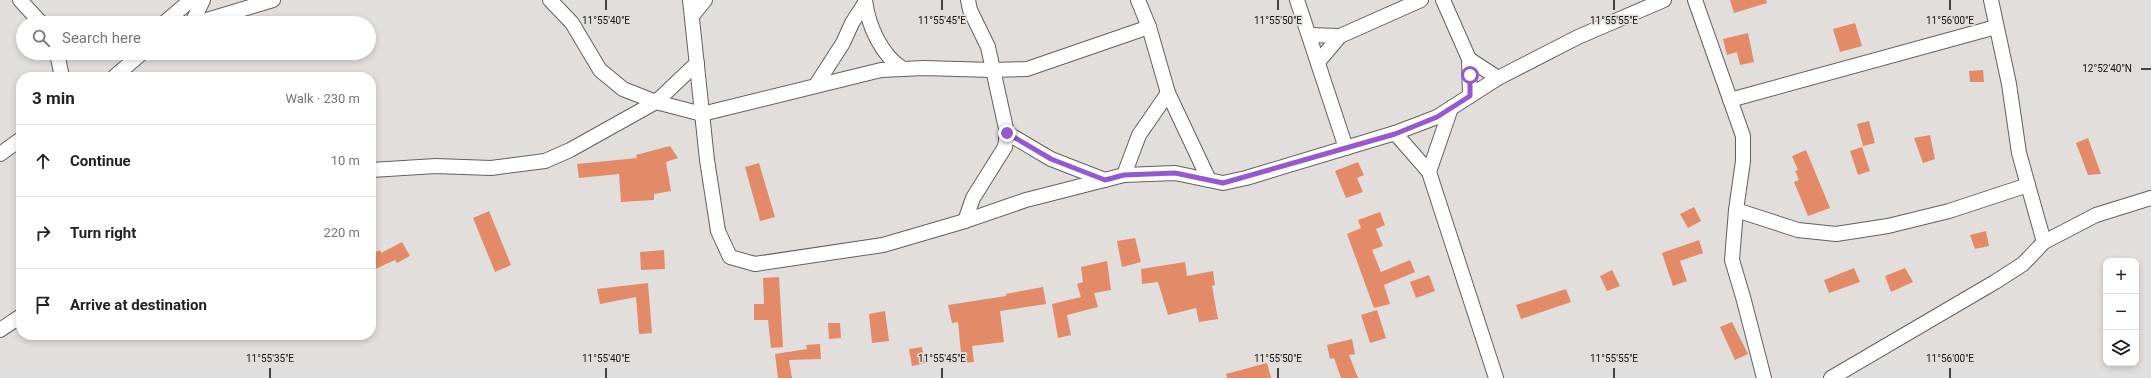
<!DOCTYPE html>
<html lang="en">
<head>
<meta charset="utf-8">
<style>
	body { margin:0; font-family:Roboto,sans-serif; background:#f6f6f6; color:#222 }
	.controls { position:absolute; right:12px; bottom:12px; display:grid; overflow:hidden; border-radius:8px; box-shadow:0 2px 6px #0003 }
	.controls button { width:36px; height:36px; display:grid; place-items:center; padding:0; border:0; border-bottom:1px solid #e0e0e0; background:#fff; color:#222; font:20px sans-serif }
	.stop { position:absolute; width:12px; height:12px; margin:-9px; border:3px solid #9459d0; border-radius:50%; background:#fff }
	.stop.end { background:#9459d0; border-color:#fff; box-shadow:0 1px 4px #0008 }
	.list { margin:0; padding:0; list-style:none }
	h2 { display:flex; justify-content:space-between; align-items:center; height:52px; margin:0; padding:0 16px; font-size:17px }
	h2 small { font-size:13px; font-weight:400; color:#767676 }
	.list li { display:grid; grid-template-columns:26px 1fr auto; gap:12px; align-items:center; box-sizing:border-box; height:72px; padding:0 16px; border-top:1px solid #e0e0e0 }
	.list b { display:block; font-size:15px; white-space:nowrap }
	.list em { font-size:13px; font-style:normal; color:#767676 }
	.icon { flex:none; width:22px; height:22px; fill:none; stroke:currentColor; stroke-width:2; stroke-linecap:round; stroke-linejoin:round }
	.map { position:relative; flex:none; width:2151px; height:378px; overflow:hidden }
	.search { position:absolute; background:#fff; box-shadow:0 2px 6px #0003; left:16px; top:16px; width:360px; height:44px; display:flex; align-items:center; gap:10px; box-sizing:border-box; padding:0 14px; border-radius:22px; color:#767676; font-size:15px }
	.panel { position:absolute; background:#fff; box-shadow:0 2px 6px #0003; left:16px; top:72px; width:360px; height:268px; border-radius:16px }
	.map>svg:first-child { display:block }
	.building { fill:#e38a69 }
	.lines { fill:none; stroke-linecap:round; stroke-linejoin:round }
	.street-casing { stroke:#64605e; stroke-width:16 }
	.street { stroke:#fff; stroke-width:14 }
	.route { stroke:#9459d0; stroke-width:5 }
	.ticks { fill:none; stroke:#121110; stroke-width:1.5 }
	.ticks-label { font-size:10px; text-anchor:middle; fill:#121110; stroke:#e2dedb; stroke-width:3.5; stroke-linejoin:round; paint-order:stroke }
</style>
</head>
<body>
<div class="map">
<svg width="2151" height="378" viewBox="0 0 2151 378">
	<rect width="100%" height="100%" fill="#e2dedb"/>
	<!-- building -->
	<g class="building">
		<polygon points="1730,0 1766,0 1767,3 1734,13"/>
		<polygon points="1855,23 1862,46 1840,52 1833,29"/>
		<polygon points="1748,33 1754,62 1740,65 1737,52 1727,55 1723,39"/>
		<polygon points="1983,70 1984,82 1970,82 1969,71"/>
		<polygon points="1869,121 1875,143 1863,146 1857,124"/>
		<polygon points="1930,135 1935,159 1923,163 1914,138"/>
		<polygon points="2088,138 2101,174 2088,175 2076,143"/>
		<polygon points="670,146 678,158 666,162 671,191 654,194 654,200 621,202 619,174 579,178 577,164 637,158 636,155"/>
		<polygon points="1862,147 1870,171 1858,175 1850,151"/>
		<polygon points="1806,150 1830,208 1808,216 1794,182 1799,180 1795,171 1798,170 1792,156"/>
		<polygon points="1358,162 1364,175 1357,178 1363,192 1346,198 1335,171"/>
		<polygon points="759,163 775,217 760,221 745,167"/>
		<polygon points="1694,207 1701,221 1688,228 1680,214"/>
		<polygon points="489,211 511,265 495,272 473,218"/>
		<polygon points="1380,212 1385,225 1376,229 1383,246 1372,250 1381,272 1410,260 1415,272 1384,285 1390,304 1374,308 1347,234 1361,228 1358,220"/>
		<polygon points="1986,231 1989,246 1975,249 1970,235"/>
		<polygon points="1135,238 1141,262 1122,267 1117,241"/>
		<polygon points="1699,240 1703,253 1680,261 1687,281 1673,286 1662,253"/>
		<polygon points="402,242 410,256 397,263 395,260 371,271 371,254 380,250 381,253"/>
		<polygon points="664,250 665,269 641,270 640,252"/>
		<polygon points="1107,261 1111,290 1094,293 1098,307 1067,315 1071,335 1058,338 1052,304 1081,297 1077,284 1083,282 1081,267"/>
		<polygon points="1185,262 1187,276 1213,271 1215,285 1212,286 1218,319 1199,322 1196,308 1168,315 1158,282 1142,284 1141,269"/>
		<polygon points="1854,268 1860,282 1829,293 1824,280"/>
		<polygon points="1905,268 1913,282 1891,292 1885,276"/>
		<polygon points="1612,270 1620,286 1607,291 1600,276"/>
		<polygon points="1429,275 1435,291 1416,298 1410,282"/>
		<polygon points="779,277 783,347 771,348 768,320 754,320 754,304 764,304 763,278"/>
		<polygon points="648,283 652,333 639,334 636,297 600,304 597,289"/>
		<polygon points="1043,287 1046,304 1000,311 1004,342 972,346 974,362 962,363 958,322 952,323 948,305 1006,296 1006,294"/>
		<polygon points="1566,289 1571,302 1521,319 1516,305"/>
		<polygon points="1377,310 1386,338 1370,343 1361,315"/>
		<polygon points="885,311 889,341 872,343 869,314"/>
		<polygon points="1732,322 1748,354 1735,360 1720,327"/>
		<polygon points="828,323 840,323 841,338 829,339"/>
		<polygon points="1352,339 1355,354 1349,355 1358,378 1341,378 1334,358 1330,359 1327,345"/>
		<polygon points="820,344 821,359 789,360 792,378 778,378 775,354 807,349 806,345"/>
		<polygon points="922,347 925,363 912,366 909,349"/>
		<polygon points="1267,363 1271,378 1227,378 1226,374"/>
	</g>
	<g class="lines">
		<defs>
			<g id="street">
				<polyline points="20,0 41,23"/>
				<polyline points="550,0 572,23 600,70 623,89 656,102 702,114 881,70 924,68 992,70 1027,69 1149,27"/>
				<polyline points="690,0 707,160 718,231 730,257 755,264 883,245 965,221 1026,200 1124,175 1175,173 1223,183 1246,178 1395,133 1437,117 1498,78 1578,37 1664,0"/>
				<path d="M 865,0 C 868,25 881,55 903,69"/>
				<polyline points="1138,0 1149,27 1168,93 1209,180"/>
				<polyline points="1297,0 1346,148"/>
				<polyline points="1443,0 1469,59 1470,96"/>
				<polyline points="1695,0 1743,136 1743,161 1736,210 1732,260 1743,297 1764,378"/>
				<polyline points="1991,0 2009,84 2019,153 2044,242"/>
				<polyline points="692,16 705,0"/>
				<polyline points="164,23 191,0"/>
				<polyline points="192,23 203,0"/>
				<polyline points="197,23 273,0"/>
				<polyline points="1309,35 1340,36"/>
				<polyline points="57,53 62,77"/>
				<polyline points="1469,59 1498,78"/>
				<polyline points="1318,62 1340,36 1421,0"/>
				<polyline points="114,77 142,53"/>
				<polyline points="816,85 843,43 852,23 865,3"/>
				<polyline points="1730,100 1996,27"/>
				<polyline points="1007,133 1051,159 1105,180"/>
				<polyline points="1395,133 1429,172 1496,378"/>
				<polyline points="0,154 21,139"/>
				<polyline points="371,170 436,166 491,168 545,161 570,150 656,102 697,63"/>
				<polyline points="1429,172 1451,108"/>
				<polyline points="1124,175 1139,135 1168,93"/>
				<polyline points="1736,210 1798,230 1836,234 1888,226 1949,211 2028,185"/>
				<polyline points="965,221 973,198 1005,147 1007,133 988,47 970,10 968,0"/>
				<polyline points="0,330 21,316"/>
				<polyline points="1831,378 1995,282 2023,264 2044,242 2096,215 2151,198"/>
			</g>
		</defs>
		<!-- street casing -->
		<use href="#street" class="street-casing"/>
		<!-- street -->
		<use href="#street" class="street"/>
	</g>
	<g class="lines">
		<!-- route -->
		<polyline class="route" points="1007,133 1051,159 1105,180 1124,175 1175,173 1223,183 1395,134 1437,117 1470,96 1470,75"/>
	</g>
	<!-- ticks -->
	<path class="ticks" d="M 606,0 L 606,10M 942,0 L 942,10M 1278,0 L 1278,10M 1614,0 L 1614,10M 1950,0 L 1950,10M 2141,69 L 2151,69M 270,368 L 270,378M 606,368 L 606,378M 942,368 L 942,378M 1278,368 L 1278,378M 1614,368 L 1614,378M 1950,368 L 1950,378"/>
	<g class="ticks-label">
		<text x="606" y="24">11°55'40"E</text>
		<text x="942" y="24">11°55'45"E</text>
		<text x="1278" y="24">11°55'50"E</text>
		<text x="1614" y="24">11°55'55"E</text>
		<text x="1950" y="24">11°56'00"E</text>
		<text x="2107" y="72">12°52'40"N</text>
		<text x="270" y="362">11°55'35"E</text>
		<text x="606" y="362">11°55'40"E</text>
		<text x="942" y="362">11°55'45"E</text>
		<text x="1278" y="362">11°55'50"E</text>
		<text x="1614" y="362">11°55'55"E</text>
		<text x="1950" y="362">11°56'00"E</text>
	</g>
</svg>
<div class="controls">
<button>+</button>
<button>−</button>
<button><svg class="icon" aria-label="layers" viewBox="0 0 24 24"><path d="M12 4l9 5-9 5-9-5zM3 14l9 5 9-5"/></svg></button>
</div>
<div class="stop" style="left:1470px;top:75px"></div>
<div class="stop end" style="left:1007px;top:133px"></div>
<div class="search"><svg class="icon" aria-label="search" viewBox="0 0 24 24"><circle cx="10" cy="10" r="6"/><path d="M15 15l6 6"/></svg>Search here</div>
<section class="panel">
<h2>3 min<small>Walk · 230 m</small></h2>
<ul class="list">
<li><svg class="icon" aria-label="ahead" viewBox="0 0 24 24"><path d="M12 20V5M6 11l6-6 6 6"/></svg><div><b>Continue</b></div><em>10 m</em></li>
<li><svg class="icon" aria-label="right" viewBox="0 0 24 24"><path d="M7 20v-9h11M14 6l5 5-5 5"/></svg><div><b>Turn right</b></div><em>220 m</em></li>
<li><svg class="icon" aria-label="arrive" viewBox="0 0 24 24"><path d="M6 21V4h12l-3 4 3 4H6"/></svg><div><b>Arrive at destination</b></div></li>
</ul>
</section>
</div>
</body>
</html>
